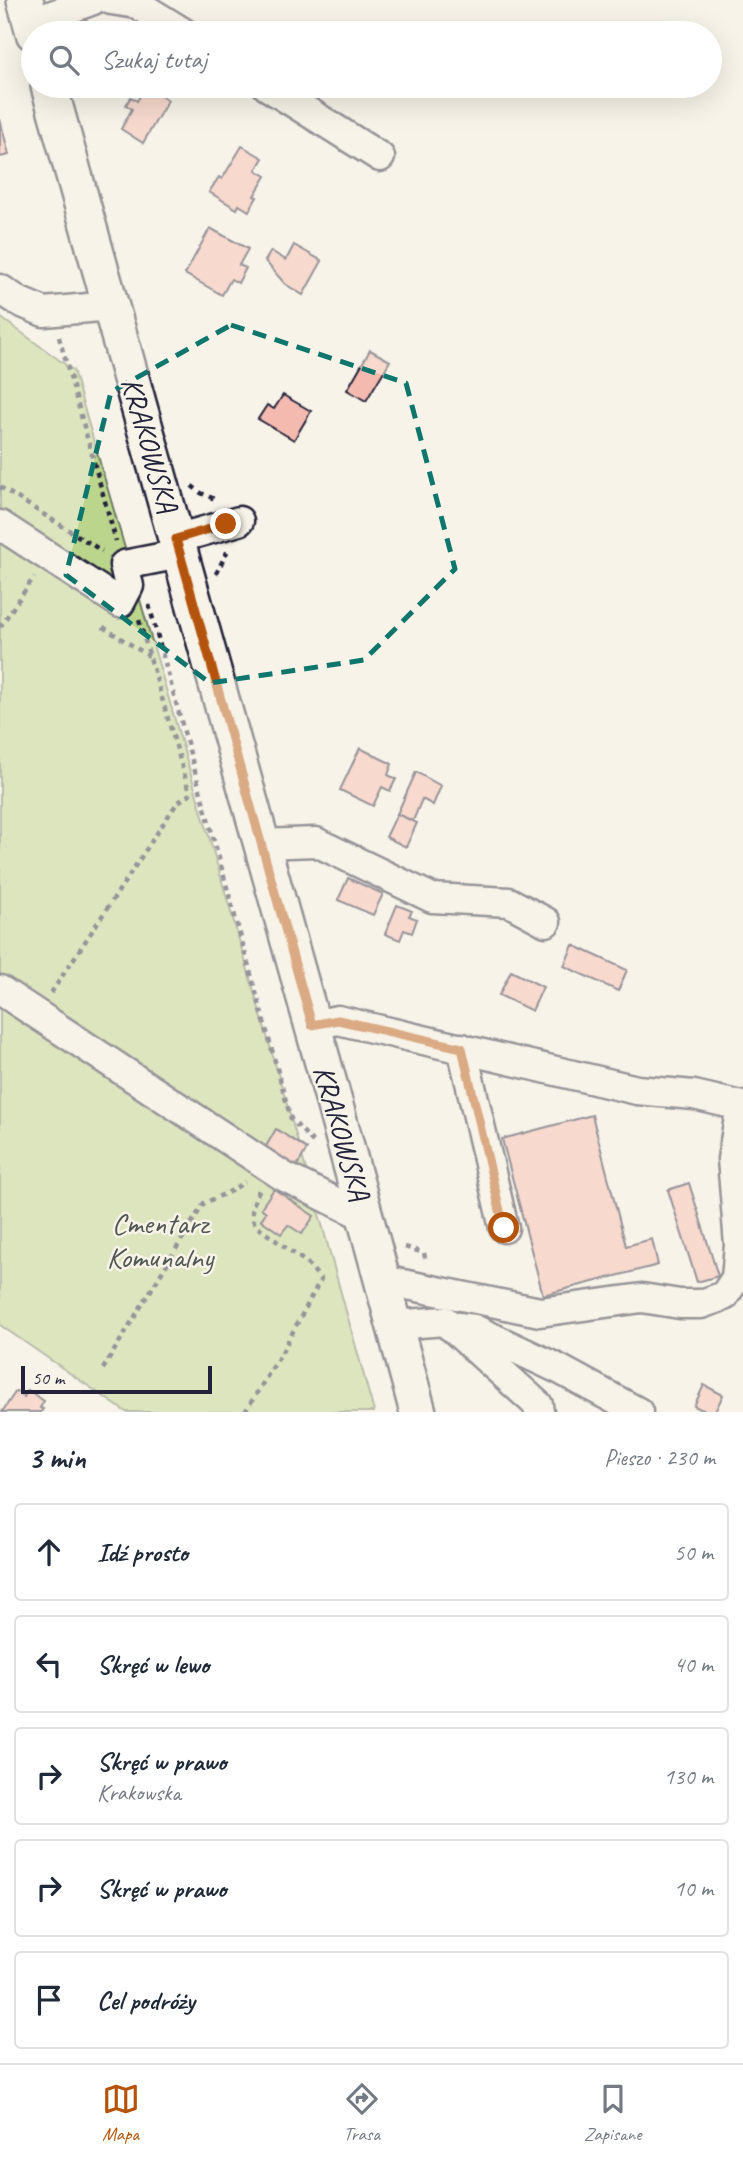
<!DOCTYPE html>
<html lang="pl">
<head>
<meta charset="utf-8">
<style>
	body { margin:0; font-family:Caveat,sans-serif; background:#f2f2f3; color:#1f2937 }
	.scale { position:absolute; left:21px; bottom:18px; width:191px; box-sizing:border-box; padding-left:7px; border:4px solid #22223b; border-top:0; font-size:19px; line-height:24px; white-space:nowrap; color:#22223b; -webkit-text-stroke:5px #f7f3e8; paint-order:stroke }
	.stop { position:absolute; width:21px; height:21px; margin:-16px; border:5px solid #b45309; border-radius:50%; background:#fff }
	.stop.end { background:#b45309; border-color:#fff; box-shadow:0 2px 7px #0008 }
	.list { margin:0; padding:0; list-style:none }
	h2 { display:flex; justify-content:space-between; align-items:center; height:91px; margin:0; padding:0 28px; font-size:30px }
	h2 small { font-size:23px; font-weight:400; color:#747a83 }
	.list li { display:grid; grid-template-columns:46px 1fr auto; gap:21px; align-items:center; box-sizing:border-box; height:98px; margin:0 14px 14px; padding:0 14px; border:2px solid #e0e1e3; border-radius:7px }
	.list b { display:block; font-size:26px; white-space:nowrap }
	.list p { margin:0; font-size:23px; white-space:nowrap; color:#747a83 }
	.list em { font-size:23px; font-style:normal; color:#747a83 }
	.icon { flex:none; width:38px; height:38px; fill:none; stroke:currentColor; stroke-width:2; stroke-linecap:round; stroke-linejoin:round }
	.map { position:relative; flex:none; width:743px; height:1412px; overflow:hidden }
	.search { position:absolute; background:#fff; box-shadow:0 7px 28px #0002; left:21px; right:21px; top:21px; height:77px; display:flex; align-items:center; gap:18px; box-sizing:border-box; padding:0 24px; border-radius:38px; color:#747a83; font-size:26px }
	.sheet { height:651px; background:#fff }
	nav { display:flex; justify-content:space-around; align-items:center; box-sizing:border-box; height:98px; border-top:2px solid #e0e1e3; background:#fff; font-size:19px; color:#747a83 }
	nav a { display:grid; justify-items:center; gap:4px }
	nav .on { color:#b45309 }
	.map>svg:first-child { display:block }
	.green { fill:#bbd58c; stroke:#6e7c64; stroke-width:2 }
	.building { fill:#f5baaf; stroke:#22223b; stroke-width:2 }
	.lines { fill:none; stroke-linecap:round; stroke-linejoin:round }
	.minor-casing { stroke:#22223b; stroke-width:33 }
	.major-casing { stroke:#22223b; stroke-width:40 }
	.path { stroke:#22223b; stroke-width:4.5; stroke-dasharray:5 5; stroke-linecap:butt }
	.minor { stroke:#f7f3e8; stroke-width:28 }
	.major { stroke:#f7f3e8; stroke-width:35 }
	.route { stroke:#b45309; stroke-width:9 }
	.marked { fill:none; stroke:#0f766e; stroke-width:5; stroke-dasharray:14 9; stroke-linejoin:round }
	.labels { text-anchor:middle; stroke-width:5; stroke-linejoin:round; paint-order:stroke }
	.street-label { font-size:30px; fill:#22223b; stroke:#f7f3e8 }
	.park-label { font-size:30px; fill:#505853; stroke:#f7f3e8 }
</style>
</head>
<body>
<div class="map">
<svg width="743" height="1412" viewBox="0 0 743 1412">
	<rect width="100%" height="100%" fill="#f7f3e8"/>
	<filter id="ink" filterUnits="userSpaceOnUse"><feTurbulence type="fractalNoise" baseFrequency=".0143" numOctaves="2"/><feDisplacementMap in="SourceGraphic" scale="14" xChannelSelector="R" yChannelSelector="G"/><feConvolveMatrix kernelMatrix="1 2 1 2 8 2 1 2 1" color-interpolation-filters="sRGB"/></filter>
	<g filter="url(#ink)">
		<!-- green -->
		<polygon class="green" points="0,317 73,370 323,1228 374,1412 126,1412 0,1325"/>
		<!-- building -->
		<g class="building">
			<polygon points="146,86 168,100 143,143 121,129 132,109 126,105 131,97 137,101"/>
			<polygon points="0,119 9,155 0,157"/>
			<polygon points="242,146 263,158 256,170 266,176 254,196 257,197 249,211 239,205 237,209 209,192 219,177 222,179"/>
			<polygon points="210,228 248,249 239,265 246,268 238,283 231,279 222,295 185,274"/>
			<polygon points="294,245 322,261 303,295 285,284 265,261 271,251 286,260"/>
			<polygon points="370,350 390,361 366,401 347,390"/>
			<polygon points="283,395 311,411 294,440 258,419 267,405 274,409"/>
			<polygon points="360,748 392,764 388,775 396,779 390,791 382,787 373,806 340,790"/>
			<polygon points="416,772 441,786 433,805 422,799 413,821 397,814"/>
			<polygon points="397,814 417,823 406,847 386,837"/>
			<polygon points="348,878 383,894 373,915 338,900"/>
			<polygon points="397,905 412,911 409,916 417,919 412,933 404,930 400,940 385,934"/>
			<polygon points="573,945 627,970 618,991 564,966"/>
			<polygon points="511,971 543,987 532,1011 499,995"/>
			<polygon points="592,1115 626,1246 652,1239 658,1265 543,1295 502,1139"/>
			<polygon points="276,1129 307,1149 295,1169 264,1150"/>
			<polygon points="689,1183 718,1276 697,1282 668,1190"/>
			<polygon points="274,1189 314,1216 302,1234 288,1225 281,1234 261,1220 266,1212 261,1208"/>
			<polygon points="704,1385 723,1395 715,1412 707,1412 694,1406"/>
			<polygon points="28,1390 44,1401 40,1408 43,1409 41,1412 2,1412 16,1391 24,1397"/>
		</g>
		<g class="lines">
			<defs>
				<g id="minor">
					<polyline points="111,0 137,4 184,33"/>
					<polyline points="31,23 93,0"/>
					<polyline points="267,86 380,157"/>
					<polyline points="0,289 20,302 44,312 111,306"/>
					<polyline points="0,525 120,603 129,586 124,565 180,554"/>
					<polyline points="176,539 239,521"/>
					<polyline points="261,844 316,842 432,898 509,902 546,922"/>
					<polyline points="0,990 283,1176 366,1217"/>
					<polyline points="312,1025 338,1020 637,1090 694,1095 741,1106 732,1159 739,1245 736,1278 724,1296 701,1304 680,1304 642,1298 540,1312 383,1280"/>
					<polyline points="462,1048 504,1228"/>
					<polyline points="394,1325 445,1321 538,1405 539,1412"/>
					<polyline points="450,1326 474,1329 559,1369 638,1412"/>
				</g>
				<g id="major">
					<polyline points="25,0 34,33"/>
					<polyline points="49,86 331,1091 418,1412"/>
				</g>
			</defs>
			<!-- minor casing -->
			<use href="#minor" class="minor-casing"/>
			<!-- major casing -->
			<use href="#major" class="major-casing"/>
			<!-- path -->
			<g class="path">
				<polyline points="59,337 116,541"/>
				<polyline points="192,486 201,493 217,500"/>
				<polyline points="0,487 102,551"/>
				<polyline points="216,574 228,550"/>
				<polyline points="149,605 291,1119 313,1142"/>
				<polyline points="0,627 34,577"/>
				<polyline points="103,627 149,656"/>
				<polyline points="51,993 177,803 190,794 139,620"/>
				<polyline points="405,1247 424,1253 426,1262"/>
				<polyline points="103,1369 204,1203 229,1192 245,1182"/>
				<path d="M 245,1412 L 281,1354 L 321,1279 L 307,1263 L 256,1226 C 248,1213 254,1203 259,1190"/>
			</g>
			<!-- minor -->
			<use href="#minor" class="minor"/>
			<!-- major -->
			<use href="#major" class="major"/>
		</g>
	</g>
	<g class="lines" filter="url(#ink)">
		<!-- route -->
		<polyline class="route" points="226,524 176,539 312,1025 338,1020 462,1048 504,1228"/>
	</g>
	<!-- marked area -->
	<path d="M0 0H743V1412H0ZM 231,325 L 406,383 L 455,569 L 364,660 L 210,683 L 66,575 L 111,392 Z" fill="#f7f3e8" fill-opacity=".55" fill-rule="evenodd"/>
	<path class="marked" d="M 231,325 L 406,383 L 455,569 L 364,660 L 210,683 L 66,575 L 111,392 Z"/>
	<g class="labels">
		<!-- street labels -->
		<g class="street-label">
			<text transform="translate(150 445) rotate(74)" y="10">KRAKOWSKA</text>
			<text transform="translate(342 1133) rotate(74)" y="10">KRAKOWSKA</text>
		</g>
		<!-- park labels -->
		<g class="park-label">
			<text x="160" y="1233">Cmentarz<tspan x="160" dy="34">Komunalny</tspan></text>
		</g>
	</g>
</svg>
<div class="scale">50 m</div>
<div class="stop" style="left:504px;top:1228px"></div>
<div class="stop end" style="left:226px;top:524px"></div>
<div class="search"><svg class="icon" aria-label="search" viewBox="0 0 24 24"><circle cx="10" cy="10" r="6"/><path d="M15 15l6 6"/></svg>Szukaj tutaj</div>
</div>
<section class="sheet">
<h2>3 min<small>Pieszo · 230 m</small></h2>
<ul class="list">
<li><svg class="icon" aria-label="ahead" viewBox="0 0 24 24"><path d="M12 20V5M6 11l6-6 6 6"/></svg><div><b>Idź prosto</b></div><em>50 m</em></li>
<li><svg class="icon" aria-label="left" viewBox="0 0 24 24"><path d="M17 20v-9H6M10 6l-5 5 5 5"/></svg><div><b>Skręć w lewo</b></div><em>40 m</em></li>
<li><svg class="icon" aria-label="right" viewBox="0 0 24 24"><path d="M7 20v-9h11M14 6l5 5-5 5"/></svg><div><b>Skręć w prawo</b><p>Krakowska</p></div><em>130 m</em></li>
<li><svg class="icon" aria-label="right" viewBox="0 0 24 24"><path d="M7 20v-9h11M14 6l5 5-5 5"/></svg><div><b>Skręć w prawo</b></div><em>10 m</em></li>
<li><svg class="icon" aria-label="arrive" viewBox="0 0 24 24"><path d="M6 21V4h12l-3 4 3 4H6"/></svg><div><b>Cel podróży</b></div></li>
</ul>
</section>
<nav>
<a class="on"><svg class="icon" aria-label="map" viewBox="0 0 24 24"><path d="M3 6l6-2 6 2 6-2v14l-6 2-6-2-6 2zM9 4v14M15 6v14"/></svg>Mapa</a>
<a><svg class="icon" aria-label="directions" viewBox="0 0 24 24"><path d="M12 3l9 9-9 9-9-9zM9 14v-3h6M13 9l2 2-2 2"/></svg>Trasa</a>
<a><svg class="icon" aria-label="saved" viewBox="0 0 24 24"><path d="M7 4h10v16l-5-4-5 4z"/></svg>Zapisane</a>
</nav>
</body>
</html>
